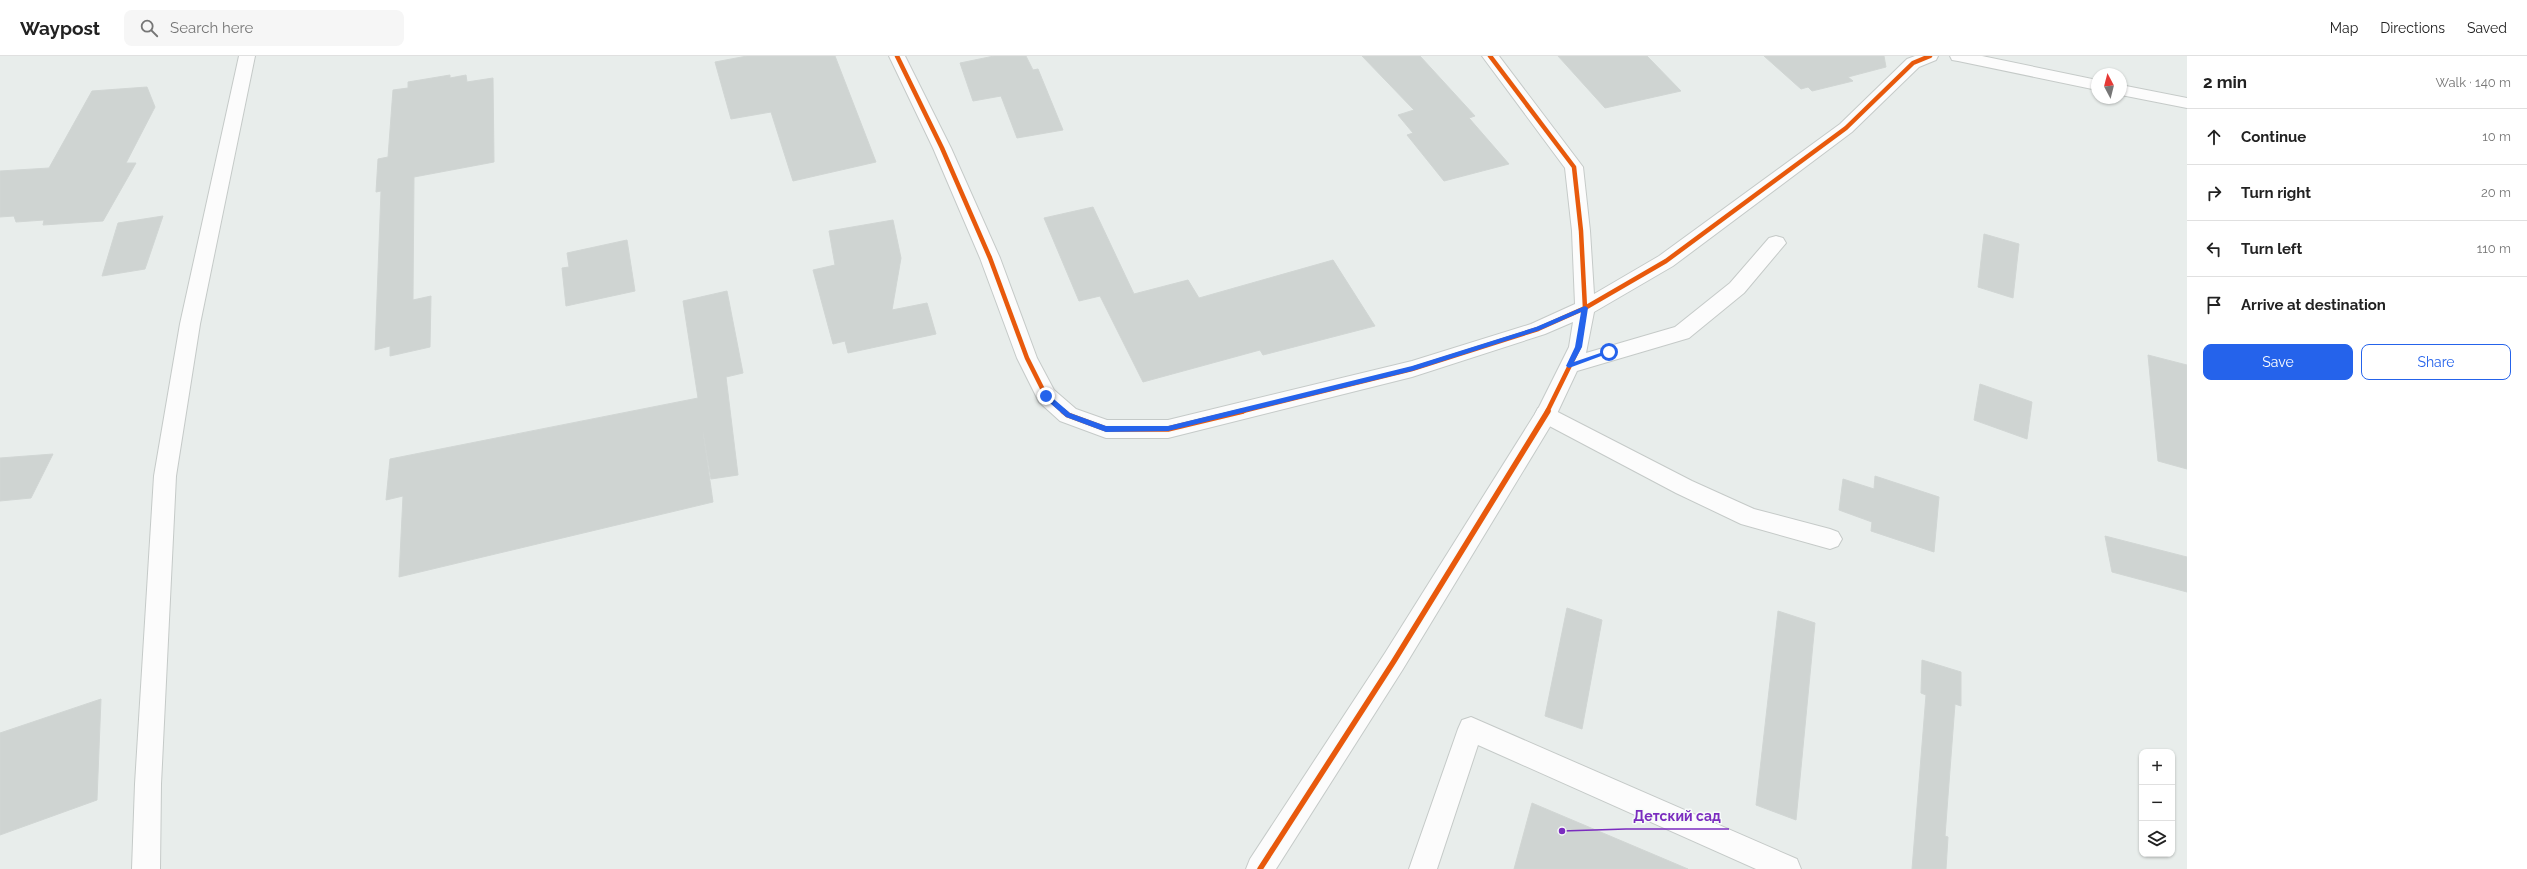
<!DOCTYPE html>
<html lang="en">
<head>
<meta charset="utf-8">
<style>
	body { margin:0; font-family:Raleway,sans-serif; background:#f6f6f6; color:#222 }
	.controls { position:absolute; right:12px; bottom:12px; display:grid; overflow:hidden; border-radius:8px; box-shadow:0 1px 3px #0004 }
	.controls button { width:36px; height:36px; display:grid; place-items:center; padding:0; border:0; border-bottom:1px solid #e0e0e0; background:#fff; color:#222; font:20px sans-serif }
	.compass { position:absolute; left:2091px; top:12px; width:36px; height:36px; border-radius:50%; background:#fff; box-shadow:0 1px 3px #0004; rotate:353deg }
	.stop { position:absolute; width:12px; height:12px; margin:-9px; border:3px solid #2563eb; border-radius:50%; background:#fff }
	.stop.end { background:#2563eb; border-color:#fff; box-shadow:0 1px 4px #0008 }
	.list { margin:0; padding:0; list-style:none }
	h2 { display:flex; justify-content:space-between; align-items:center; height:52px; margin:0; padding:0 16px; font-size:17px }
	h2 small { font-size:13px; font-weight:400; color:#767676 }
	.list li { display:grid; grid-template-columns:26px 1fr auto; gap:12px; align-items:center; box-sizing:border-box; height:56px; padding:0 16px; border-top:1px solid #e0e0e0 }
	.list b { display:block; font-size:15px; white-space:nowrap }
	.list em { font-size:13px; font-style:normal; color:#767676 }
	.actions { display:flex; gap:8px; padding:12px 16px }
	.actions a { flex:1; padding:9px 0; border:1px solid #2563eb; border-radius:8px; text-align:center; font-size:14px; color:#2563eb }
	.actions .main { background:#2563eb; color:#fff }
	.icon { flex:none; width:22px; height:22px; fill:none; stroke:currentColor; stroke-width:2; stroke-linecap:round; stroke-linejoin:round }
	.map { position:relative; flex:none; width:2187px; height:813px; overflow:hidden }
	header { display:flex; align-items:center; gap:24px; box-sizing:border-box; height:56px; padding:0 20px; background:#fff; border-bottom:1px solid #e0e0e0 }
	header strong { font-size:19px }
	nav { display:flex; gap:22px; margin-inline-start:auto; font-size:14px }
	.search { width:280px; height:36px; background:#f6f6f6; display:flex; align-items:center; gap:10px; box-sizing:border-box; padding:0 14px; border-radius:8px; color:#767676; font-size:15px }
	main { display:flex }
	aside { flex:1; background:#fff }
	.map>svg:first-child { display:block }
	.building { fill:#cfd4d2; stroke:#d1d6d4 }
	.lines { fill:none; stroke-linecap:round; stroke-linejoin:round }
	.lane-casing { stroke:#c5cac8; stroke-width:2 }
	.street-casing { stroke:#c5cac8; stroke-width:2 }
	.lane { fill:#fcfcfc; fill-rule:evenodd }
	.street { fill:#fcfcfc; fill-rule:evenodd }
	.cycleway-far1-casing { stroke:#f7fbf9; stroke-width:6 }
	.cycleway-casing { stroke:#f7fbf9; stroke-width:8 }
	.cycleway-far1 { stroke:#e8590c; stroke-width:4.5 }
	.cycleway { stroke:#e8590c; stroke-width:5.5 }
	.route { fill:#2563eb }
	.leader { fill:none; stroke:#7b2cbf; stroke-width:1.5 }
	.callout-dot { fill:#7b2cbf; stroke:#f7fbf9; stroke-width:1.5 }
	.callout-label { font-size:14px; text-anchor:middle; font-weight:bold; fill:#7b2cbf; stroke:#f7fbf9; stroke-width:3; stroke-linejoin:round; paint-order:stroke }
</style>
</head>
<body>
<header>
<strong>Waypost</strong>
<div class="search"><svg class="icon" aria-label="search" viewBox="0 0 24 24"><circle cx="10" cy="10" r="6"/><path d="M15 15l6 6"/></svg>Search here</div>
<nav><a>Map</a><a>Directions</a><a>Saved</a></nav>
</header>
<main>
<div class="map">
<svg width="2187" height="813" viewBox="0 0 2187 813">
	<rect width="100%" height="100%" fill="#e8edeb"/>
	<!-- building -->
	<g class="building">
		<polygon points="747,0 835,0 876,106 793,125 771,56 731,63 715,6"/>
		<polygon points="994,0 1026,0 1033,14 1038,13 1063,74 1017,82 1001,40 973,45 960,7"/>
		<polygon points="1362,0 1420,0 1475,60 1469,62 1509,108 1444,125 1407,79 1413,77 1398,59 1414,54"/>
		<polygon points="1558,0 1647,0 1681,35 1605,52"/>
		<polygon points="1764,0 1884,0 1886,11 1848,21 1853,25 1812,35 1808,31 1801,33"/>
		<polygon points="450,19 450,22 466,19 467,26 493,22 494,106 414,121 413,244 431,240 430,291 390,300 390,290 375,294 381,135 376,136 378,103 388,101 393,34 408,32 408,26"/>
		<polygon points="147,31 155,51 126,107 136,107 103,165 43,169 44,164 16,166 14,160 0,161 0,115 49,112 92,35"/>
		<polygon points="1093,151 1134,238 1188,224 1199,242 1333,204 1375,270 1263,299 1260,294 1143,326 1100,240 1079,245 1044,162"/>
		<polygon points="163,160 145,213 102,220 118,167"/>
		<polygon points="893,164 901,202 892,254 927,247 936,278 848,297 845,285 833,288 813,214 835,209 829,175"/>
		<polygon points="1984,178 2019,188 2013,242 1978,231"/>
		<polygon points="627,184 635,235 566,250 562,212 569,211 567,197"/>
		<polygon points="727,235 743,317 726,321 738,419 711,423 703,376 713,446 399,521 403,440 386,444 390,403 698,342 683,245"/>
		<polygon points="2148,299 2187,309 2187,413 2158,405"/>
		<polygon points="1980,328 2032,346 2027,383 1974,364"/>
		<polygon points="53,398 31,442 0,445 0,402"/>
		<polygon points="1875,420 1939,441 1934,496 1871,475 1872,466 1839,454 1843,423 1874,433"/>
		<polygon points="2105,480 2187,501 2187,536 2112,516"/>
		<polygon points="1567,552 1602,564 1582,673 1545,660"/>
		<polygon points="1778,555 1815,567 1796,764 1756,749"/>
		<polygon points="1922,604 1961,616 1961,650 1955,648 1945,780 1948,781 1946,813 1912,813 1926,639 1921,637"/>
		<polygon points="101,643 97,744 0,779 0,677"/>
		<polygon points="1532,747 1688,813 1514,813"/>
	</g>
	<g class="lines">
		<defs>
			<g id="lane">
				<polygon points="1546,350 1692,425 1754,453 1830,473 1838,476 1842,483 1838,490 1830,493 1741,468 1676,437 1538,364 1535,358 1538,352"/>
				<polygon points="1471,661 1797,803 1801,813 1756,813 1478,689 1437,813 1409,813 1458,673 1462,664"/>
			</g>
			<g id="street">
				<polygon points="239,0 255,0 200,268 176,420 161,728 160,813 132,813 135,728 154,420 180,268"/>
				<polygon points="889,0 905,0 951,92 1000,202 1037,302 1054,334 1076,353 1107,364 1168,364 1412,305 1531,268 1575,248 1572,175 1565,112 1482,0 1499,0 1583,111 1590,175 1594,238 1659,200 1840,68 1907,3 1915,0 1938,0 1936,4 1919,11 1852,76 1673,210 1594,256 1586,297 1675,271 1730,227 1769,182 1776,180 1783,182 1786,187 1744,237 1689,282 1577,315 1554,364 1403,613 1276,813 1246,813 1250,803 1385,597 1538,353 1569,291 1573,266 1545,278 1412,321 1168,382 1106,382 1060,365 1039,346 1017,302 980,202 933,92"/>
				<polygon points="1950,0 1982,0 2097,24 2097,34 1958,5 1952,4"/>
				<polygon points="2121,29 2187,42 2187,52 2121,39"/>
			</g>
		</defs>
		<!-- lane casing -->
		<use href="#lane" class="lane-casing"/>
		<!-- street casing -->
		<use href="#street" class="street-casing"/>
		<!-- lane -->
		<use href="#lane" class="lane"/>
		<!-- street -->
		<use href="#street" class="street"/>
		<defs>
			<g id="cycleway-far1">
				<polyline points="897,0 942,92 990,202 1027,302 1046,340 1064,356"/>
				<polyline points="1490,0 1574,111 1581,175 1585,252 1579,291 1547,356"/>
				<polyline points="1239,356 1412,313 1538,273 1585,252 1666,205 1846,72 1913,7 1930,0"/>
			</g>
			<g id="cycleway">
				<polyline points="1063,355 1068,359 1106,373 1168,373 1243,355"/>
				<polyline points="1260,813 1394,605 1548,355"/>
			</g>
		</defs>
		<!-- cycleway-far1 casing -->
		<use href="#cycleway-far1" class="cycleway-far1-casing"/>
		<!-- cycleway casing -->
		<use href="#cycleway" class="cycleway-casing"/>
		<!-- cycleway-far1 -->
		<use href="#cycleway-far1" class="cycleway-far1"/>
		<!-- cycleway -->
		<use href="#cycleway" class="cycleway"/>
	</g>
	<!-- route -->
	<polygon class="route" points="1585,250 1588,252 1582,291 1574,306 1609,294 1612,296 1569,312 1566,310 1575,291 1581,256 1540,274 1412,315 1168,375 1106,376 1066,361 1042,340 1048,338 1070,357 1106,370 1168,370 1412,310 1536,271"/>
	<!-- callouts -->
	<path class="leader" d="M1562 775L1626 773H1729"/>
	<circle class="callout-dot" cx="1562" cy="775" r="4"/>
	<g class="callout-label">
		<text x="1677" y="765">Детский сад</text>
	</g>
</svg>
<div class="controls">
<button>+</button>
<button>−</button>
<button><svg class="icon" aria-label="layers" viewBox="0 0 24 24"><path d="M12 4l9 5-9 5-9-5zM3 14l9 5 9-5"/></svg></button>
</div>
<svg class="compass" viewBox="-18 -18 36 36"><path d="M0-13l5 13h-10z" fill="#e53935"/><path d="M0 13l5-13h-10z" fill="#767676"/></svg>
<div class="stop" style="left:1609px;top:296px"></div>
<div class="stop end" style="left:1046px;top:340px"></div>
</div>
<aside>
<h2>2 min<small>Walk · 140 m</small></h2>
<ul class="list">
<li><svg class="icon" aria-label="ahead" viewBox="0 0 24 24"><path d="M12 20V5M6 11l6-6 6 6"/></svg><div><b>Continue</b></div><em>10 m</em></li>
<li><svg class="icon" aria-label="right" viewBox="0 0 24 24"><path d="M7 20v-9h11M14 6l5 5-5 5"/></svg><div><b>Turn right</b></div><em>20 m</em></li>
<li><svg class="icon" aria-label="left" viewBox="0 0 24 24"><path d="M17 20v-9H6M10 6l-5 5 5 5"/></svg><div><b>Turn left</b></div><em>110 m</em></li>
<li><svg class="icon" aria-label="arrive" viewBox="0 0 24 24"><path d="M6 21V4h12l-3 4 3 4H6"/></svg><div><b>Arrive at destination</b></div></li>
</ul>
<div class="actions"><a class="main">Save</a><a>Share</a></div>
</aside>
</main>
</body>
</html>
